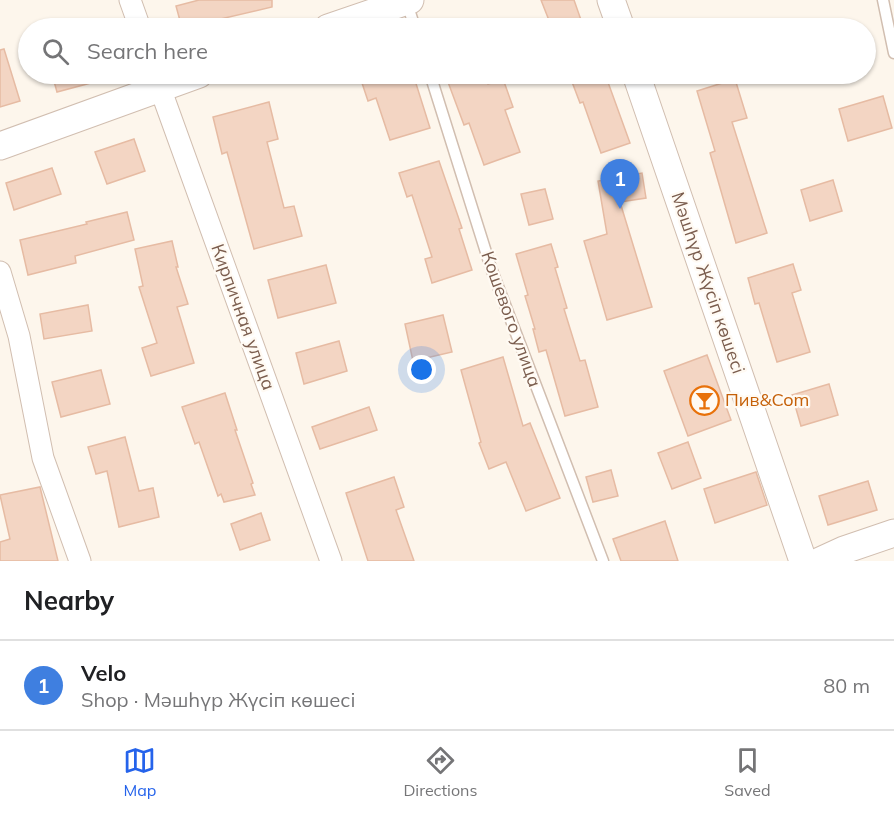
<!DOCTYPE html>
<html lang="en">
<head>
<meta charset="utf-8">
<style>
	body { margin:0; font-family:Mulish,sans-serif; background:#f6f6f6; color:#202124 }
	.you { position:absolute; left:422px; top:370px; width:21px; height:21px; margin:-15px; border:4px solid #fff; border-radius:50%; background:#1a73e8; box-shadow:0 0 0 9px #1a73e833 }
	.badge { display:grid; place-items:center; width:39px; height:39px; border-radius:50%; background:#2563eb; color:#fff; font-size:20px; font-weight:700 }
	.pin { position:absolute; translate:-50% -50px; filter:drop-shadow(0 2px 3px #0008) }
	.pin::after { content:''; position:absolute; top:32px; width:21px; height:18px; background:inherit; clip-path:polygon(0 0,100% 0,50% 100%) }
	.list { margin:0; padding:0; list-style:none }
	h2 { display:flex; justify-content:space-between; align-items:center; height:78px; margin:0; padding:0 24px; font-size:26px }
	h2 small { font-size:20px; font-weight:400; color:#757577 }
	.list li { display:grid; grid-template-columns:39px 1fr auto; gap:18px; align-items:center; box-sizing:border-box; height:90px; padding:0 24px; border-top:2px solid #e0e0e0 }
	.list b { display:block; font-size:22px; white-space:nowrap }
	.list p { margin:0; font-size:20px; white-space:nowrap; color:#757577 }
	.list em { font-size:20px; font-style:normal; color:#757577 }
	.icon { flex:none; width:33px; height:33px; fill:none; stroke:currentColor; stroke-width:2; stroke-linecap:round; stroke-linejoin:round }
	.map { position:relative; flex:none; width:894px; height:561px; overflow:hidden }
	.search { position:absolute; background:#fff; box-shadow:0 2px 4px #0004; left:18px; right:18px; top:18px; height:66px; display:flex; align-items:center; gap:15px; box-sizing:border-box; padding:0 21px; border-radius:33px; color:#757577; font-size:22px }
	.sheet { height:168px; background:#fff }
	nav { display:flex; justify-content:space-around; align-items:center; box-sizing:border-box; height:84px; border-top:2px solid #e0e0e0; background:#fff; font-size:16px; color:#757577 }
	nav a { display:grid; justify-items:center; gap:3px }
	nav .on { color:#2563eb }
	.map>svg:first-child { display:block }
	.building { fill:#f3d5c3; stroke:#e6bba3; stroke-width:1.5 }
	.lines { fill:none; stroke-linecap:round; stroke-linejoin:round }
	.service-casing { stroke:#d1beb0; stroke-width:13 }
	.minor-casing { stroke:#d1beb0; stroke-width:23 }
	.tertiary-casing { stroke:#d1beb0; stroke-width:29 }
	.service { stroke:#fff; stroke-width:10 }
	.minor { stroke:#fff; stroke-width:21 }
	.tertiary { stroke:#fff; stroke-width:27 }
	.labels { text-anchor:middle; stroke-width:4.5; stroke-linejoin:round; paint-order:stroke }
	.street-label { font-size:18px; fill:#7a5c4d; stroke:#fffaf3 }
	.food-label { font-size:18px; fill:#c56008; stroke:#fffaf3; text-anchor:start }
</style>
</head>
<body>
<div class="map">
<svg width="894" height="561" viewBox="0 0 894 561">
	<rect width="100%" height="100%" fill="#fdf6ec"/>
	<!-- building -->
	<g class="building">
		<polygon points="199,0 272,0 272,7 216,20 217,25 205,28 182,28 176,6"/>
		<polygon points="541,0 574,0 581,20 557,28 552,28"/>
		<polygon points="4,49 20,101 0,107 0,50"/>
		<polygon points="52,74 105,74 106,79 57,92"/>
		<polygon points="359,74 413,74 430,128 390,140 376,98 368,101"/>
		<polygon points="445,74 484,74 488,84 503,79 513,107 505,110 520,152 484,165 469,123 464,125"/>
		<polygon points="569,74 605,74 630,143 601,153 583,102 580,103"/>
		<polygon points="735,79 747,118 732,122 767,233 736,243 710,153 715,151 697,91"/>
		<polygon points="883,96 892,128 848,141 839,109"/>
		<polygon points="269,102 278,139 267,142 284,208 294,206 302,236 254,249 227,152 222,154 213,117"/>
		<polygon points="134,139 145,171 107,184 95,152"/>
		<polygon points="439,161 462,228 459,229 472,270 432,283 425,259 432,257 412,195 407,197 399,173"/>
		<polygon points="52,168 61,194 14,210 6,183"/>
		<polygon points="642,173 646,198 620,202 652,307 607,320 584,241 607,234 598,181"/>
		<polygon points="833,180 842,211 810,221 801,190"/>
		<polygon points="545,189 553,219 529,225 521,194"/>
		<polygon points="127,212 134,240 75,256 76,263 28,275 20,240 87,224 86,222"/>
		<polygon points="172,241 178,267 176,267 188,304 177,307 194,363 151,376 142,348 157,343 139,287 143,286 135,249"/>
		<polygon points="551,244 558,267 555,268 567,308 564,309 580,361 585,360 598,407 565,416 546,350 539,352 533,329 535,329 525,296 528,295 516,254"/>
		<polygon points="793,264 801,290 792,293 810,352 777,362 759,303 755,304 748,278"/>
		<polygon points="326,265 336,303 278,318 268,280"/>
		<polygon points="88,305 92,331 44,339 40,314"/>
		<polygon points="443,315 452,352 413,361 405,324"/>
		<polygon points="339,341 347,371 304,384 296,353"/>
		<polygon points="707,355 731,420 688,436 664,371"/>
		<polygon points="503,357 523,426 530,423 560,498 526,511 506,462 489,469 479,443 481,442 461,370"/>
		<polygon points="101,370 110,404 61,417 52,382"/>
		<polygon points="829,384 838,415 801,426 792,395"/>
		<polygon points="225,393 237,430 235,430 253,483 251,484 255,495 224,502 221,494 218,496 199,442 195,444 182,407"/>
		<polygon points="369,407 377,430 320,449 312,427"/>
		<polygon points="125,437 139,491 153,488 159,517 119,527 107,471 96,474 88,447"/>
		<polygon points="688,442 701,478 672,489 658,453"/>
		<polygon points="611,470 618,496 593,502 586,477"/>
		<polygon points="756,472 767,505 715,523 704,489"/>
		<polygon points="394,477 404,507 396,510 414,561 368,561 346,493"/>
		<polygon points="868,481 877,510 828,525 819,496"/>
		<polygon points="40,487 58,561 0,561 0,542 10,539 0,495"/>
		<polygon points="261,513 270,540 240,550 231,524"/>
		<polygon points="665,521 678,561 621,561 613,539"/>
	</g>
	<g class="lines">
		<defs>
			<g id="service">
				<polyline points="406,0 415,28"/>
				<polyline points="883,0 894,53"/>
				<polyline points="430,74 491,268 603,561"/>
			</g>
			<g id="minor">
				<polyline points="130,0 140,28"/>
				<polyline points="155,74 331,561"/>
				<polyline points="0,272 19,336 43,458 80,561"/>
			</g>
			<g id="tertiary">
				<polyline points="611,0 621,28"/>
				<polyline points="328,28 410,0"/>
				<polyline points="636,74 803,561"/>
				<polyline points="0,146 199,74"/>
				<polyline points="820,561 844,550 894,533"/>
			</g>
		</defs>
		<!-- service casing -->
		<use href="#service" class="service-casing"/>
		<!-- minor casing -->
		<use href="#minor" class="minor-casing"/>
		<!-- tertiary casing -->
		<use href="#tertiary" class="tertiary-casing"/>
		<!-- service -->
		<use href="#service" class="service"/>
		<!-- minor -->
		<use href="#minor" class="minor"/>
		<!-- tertiary -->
		<use href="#tertiary" class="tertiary"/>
	</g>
	<!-- icons -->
	<defs>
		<symbol id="bar-ring" viewBox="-11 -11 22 22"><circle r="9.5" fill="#fffaf3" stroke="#e8710a" stroke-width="1.5"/><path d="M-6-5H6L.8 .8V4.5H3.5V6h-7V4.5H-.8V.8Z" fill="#e8710a"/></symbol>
	</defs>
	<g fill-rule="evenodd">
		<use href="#bar-ring" x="688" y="384" width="33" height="33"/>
	</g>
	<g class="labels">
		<!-- street labels -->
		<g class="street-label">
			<text transform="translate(708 283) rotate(71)" y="6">Мәшһүр Жүсіп көшесі</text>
			<text transform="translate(243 317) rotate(70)" y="6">Кирпичная улица</text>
			<text transform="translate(511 319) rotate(70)" y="6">Кошевого улица</text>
		</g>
		<!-- food labels -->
		<g class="food-label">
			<text x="725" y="406">Пив&amp;Com</text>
		</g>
	</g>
</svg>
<div class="you"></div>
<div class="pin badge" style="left:620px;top:209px;background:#3f7fe0">1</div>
<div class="search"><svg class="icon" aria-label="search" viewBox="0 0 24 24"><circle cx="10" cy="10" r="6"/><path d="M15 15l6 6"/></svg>Search here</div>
</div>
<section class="sheet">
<h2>Nearby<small></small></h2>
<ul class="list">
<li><span class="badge" style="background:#3f7fe0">1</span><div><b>Velo</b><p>Shop · Мәшһүр Жүсіп көшесі</p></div><em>80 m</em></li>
</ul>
</section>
<nav>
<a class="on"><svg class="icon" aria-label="map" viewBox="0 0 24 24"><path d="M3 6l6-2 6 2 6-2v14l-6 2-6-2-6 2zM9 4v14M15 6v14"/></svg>Map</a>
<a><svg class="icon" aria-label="directions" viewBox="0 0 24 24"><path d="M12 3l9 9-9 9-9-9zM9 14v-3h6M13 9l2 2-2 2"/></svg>Directions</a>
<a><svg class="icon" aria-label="saved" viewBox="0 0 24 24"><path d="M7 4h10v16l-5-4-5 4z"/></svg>Saved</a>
</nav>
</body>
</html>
